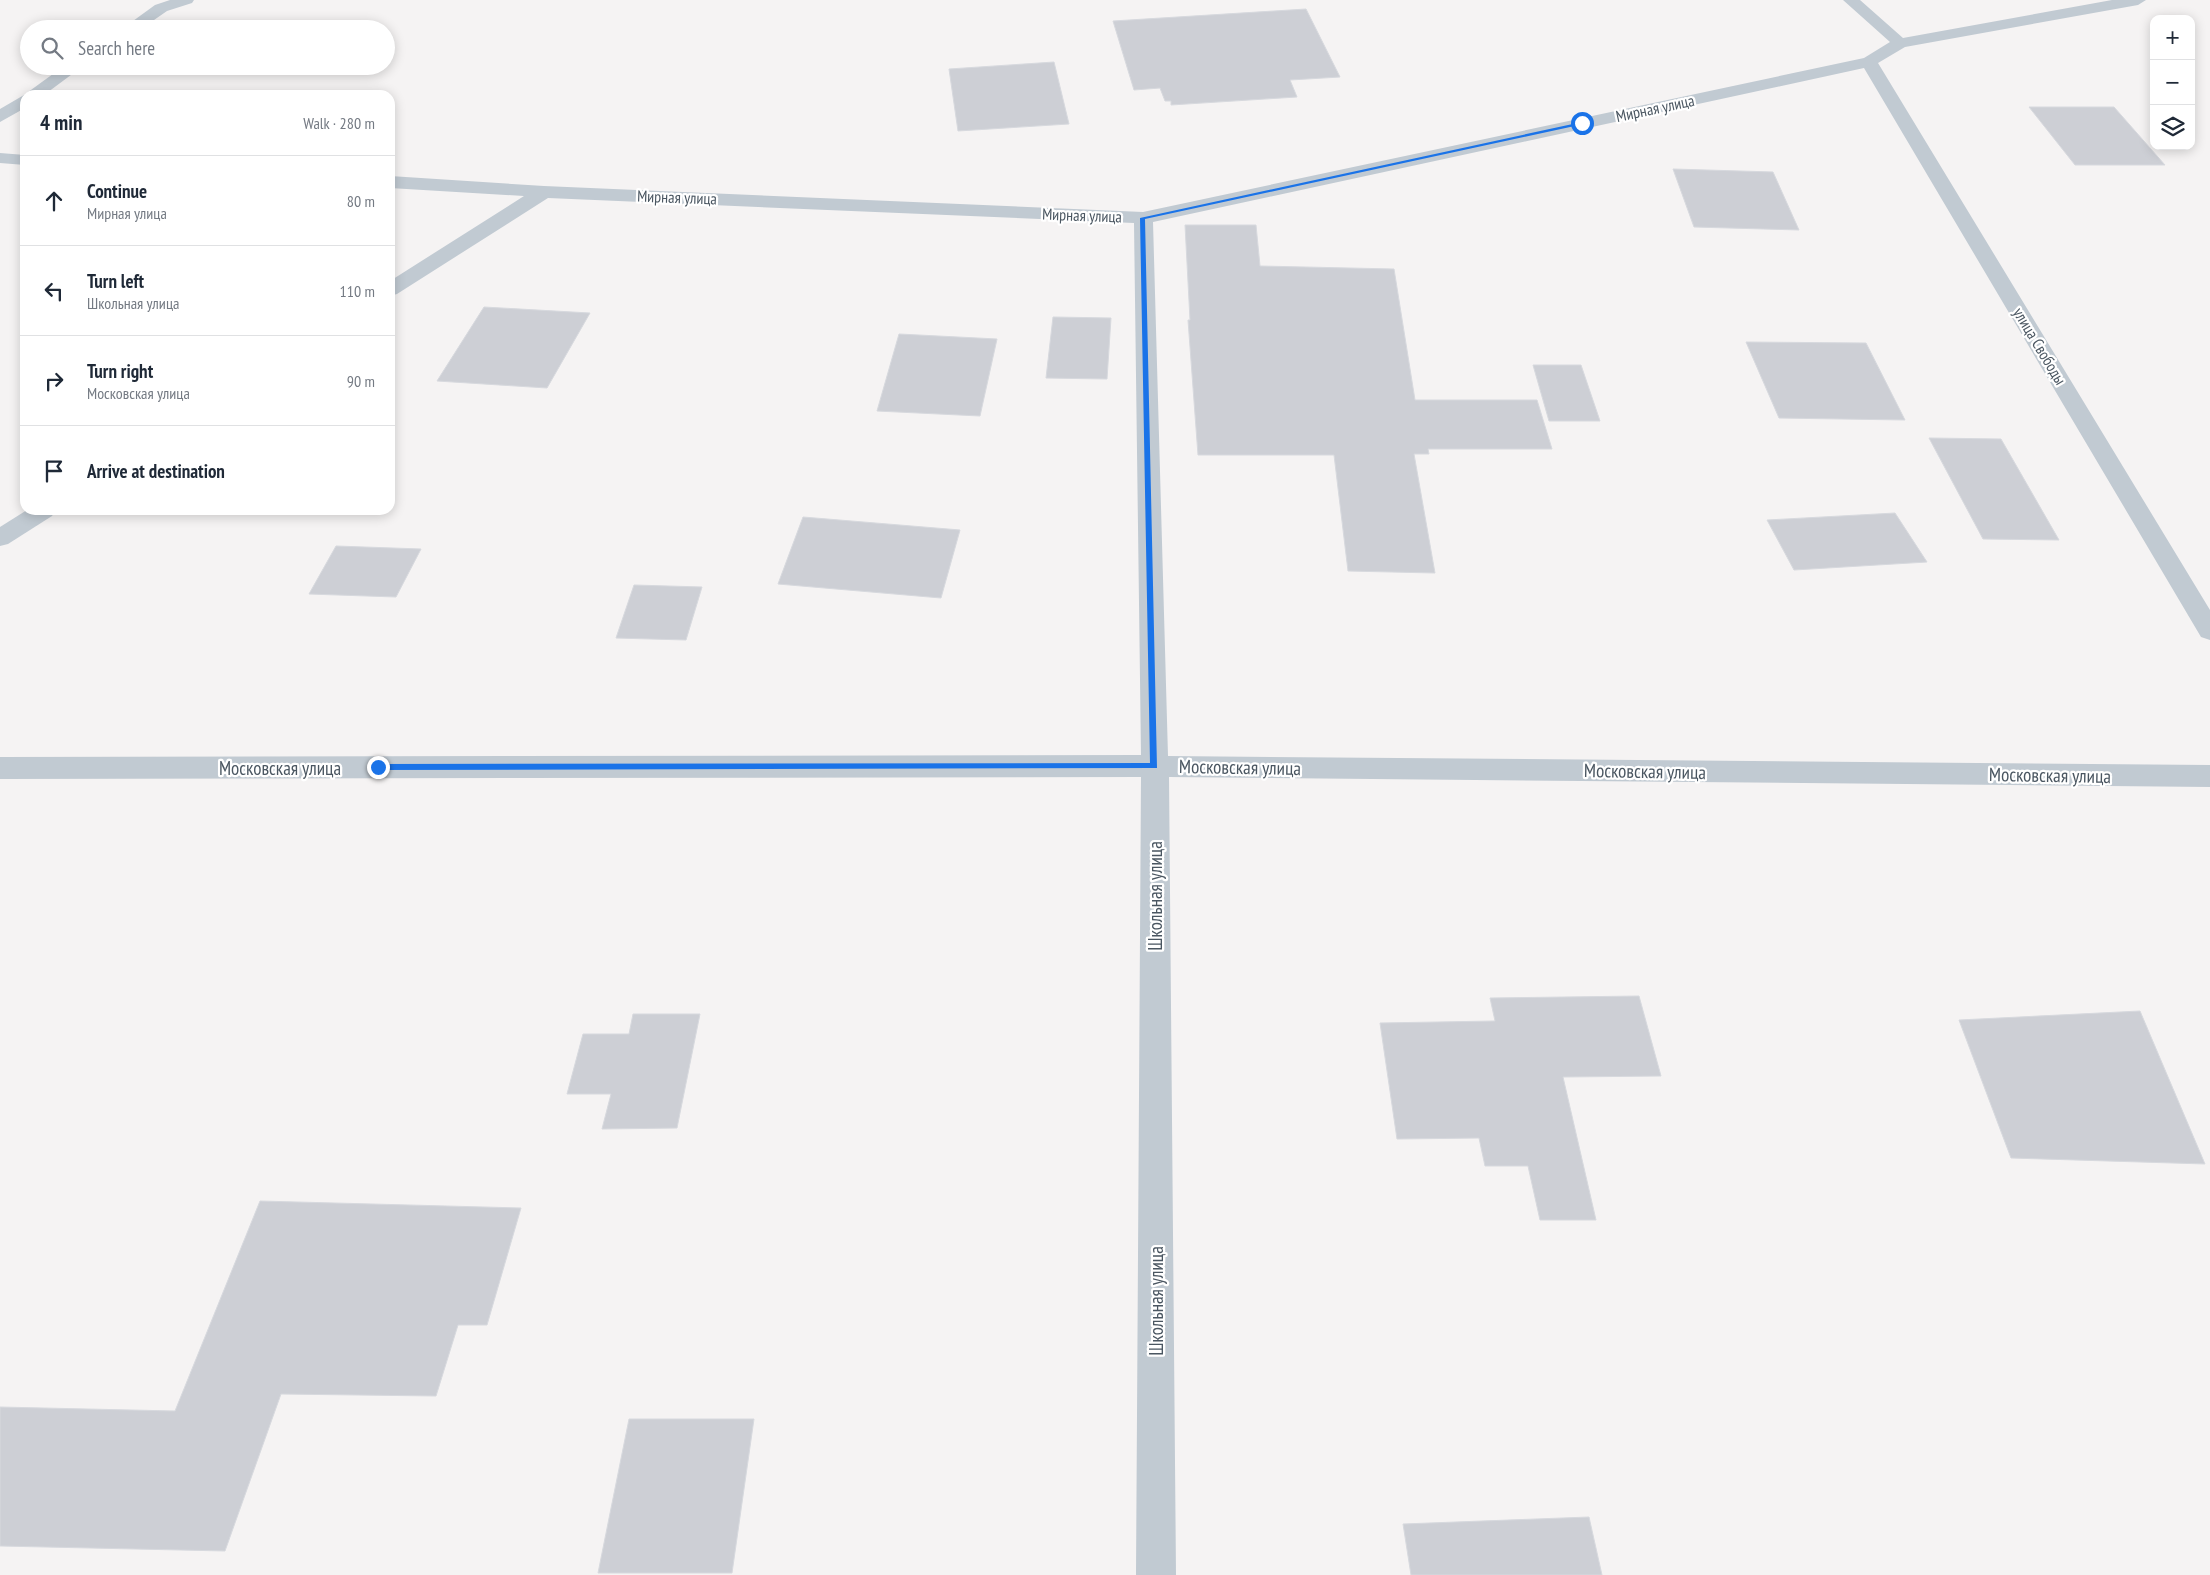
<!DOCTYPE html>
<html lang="en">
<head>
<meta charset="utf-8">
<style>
	body { margin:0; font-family:"PT Sans Narrow",sans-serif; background:#f6f6f7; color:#1f2937 }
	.controls { position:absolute; right:15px; top:15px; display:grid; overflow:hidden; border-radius:10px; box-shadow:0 2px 12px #0003 }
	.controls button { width:45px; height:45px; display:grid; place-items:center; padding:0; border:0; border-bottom:1px solid #e0e1e3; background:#fff; color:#1f2937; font:25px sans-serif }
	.stop { position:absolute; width:15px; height:15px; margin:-11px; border:4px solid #1a73e8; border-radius:50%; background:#fff }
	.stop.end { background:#1a73e8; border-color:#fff; box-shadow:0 1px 5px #0008 }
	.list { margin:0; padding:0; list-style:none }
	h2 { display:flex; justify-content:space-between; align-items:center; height:65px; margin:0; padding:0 20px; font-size:21px }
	h2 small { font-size:16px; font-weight:400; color:#747a83 }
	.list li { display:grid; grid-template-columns:32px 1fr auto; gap:15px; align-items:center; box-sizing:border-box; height:90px; padding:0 20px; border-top:1px solid #e0e1e3 }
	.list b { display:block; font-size:19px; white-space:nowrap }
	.list p { margin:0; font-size:16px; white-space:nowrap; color:#747a83 }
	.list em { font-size:16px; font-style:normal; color:#747a83 }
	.icon { flex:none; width:28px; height:28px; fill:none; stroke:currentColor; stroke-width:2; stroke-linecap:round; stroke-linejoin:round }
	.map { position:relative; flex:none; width:2210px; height:1575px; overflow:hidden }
	.search { position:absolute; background:#fff; box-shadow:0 2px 12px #0003; left:20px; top:20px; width:375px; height:55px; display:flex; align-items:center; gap:12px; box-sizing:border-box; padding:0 18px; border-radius:28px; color:#747a83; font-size:19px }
	.panel { position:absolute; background:#fff; box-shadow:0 2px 12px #0003; left:20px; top:90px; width:375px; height:425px; border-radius:15px }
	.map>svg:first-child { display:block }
	.building { fill:#cdcfd5; stroke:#d7d9de }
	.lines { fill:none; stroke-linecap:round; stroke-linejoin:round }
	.street { fill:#c1cad2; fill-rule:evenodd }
	.route { fill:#1a73e8 }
	.labels { text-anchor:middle; stroke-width:4.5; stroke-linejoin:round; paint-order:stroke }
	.far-street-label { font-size:16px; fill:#4a5661; stroke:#fff }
	.street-label { font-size:19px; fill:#4a5661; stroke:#fff }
</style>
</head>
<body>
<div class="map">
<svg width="2210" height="1575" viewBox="0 0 2210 1575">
	<rect width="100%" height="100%" fill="#f5f3f3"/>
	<!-- building -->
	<g class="building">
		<polygon points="1306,9 1340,77 1290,80 1297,97 1171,105 1171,101 1165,101 1160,88 1134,90 1113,21"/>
		<polygon points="1054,62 1069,124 958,131 949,69"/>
		<polygon points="2029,107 2114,107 2165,165 2075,165"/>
		<polygon points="1673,169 1773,172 1799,230 1694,227"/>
		<polygon points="1185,225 1256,225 1260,266 1394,269 1415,400 1537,400 1552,449 1428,449 1429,454 1414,454 1435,573 1348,571 1334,455 1198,455 1188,320 1190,320"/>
		<polygon points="484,307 590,313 547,388 437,381"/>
		<polygon points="1053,317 1111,318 1107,379 1046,378"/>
		<polygon points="899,334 997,339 980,416 877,411"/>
		<polygon points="1746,342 1866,343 1905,420 1779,418"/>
		<polygon points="1533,365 1581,365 1600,421 1549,421"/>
		<polygon points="1929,438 2001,439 2059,540 1983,539"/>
		<polygon points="1895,513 1927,562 1794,570 1767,520"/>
		<polygon points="803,517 960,530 941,598 778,584"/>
		<polygon points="336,546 421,549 396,597 309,594"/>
		<polygon points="634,585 702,587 686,640 616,638"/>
		<polygon points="1639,996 1661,1076 1563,1077 1596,1220 1540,1220 1528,1166 1485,1166 1479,1138 1397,1139 1380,1023 1495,1021 1490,998"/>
		<polygon points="2140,1011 2205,1164 2011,1158 1959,1020"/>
		<polygon points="633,1014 700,1014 677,1128 602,1129 611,1094 567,1094 583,1034 629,1034"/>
		<polygon points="260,1201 521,1208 487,1325 458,1325 436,1396 281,1394 225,1551 0,1546 0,1407 175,1411"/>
		<polygon points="629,1419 754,1419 732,1573 598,1573"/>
		<polygon points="1589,1517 1602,1575 1411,1575 1403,1524"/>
	</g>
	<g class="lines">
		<!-- street -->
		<g class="street">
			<polygon points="170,0 194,0 192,3 167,11 141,29 122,29 155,5"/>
			<polygon points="1843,0 1860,0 1903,38 2112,0 2146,0 2138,5 1905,47 1878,63 2210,610 2210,640 2201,637 1864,68 1153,222 1168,756 2210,765 2210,787 1169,777 1176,1575 1136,1575 1141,777 0,779 0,757 1141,755 1134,223 548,198 397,294 390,296 390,281 524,196 390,188 390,176 544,186 1143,212 1864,58 1890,42"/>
			<polygon points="64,66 83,66 44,95 25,95 25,108 0,122 0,109 24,95"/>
			<polygon points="0,153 25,155 25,165 0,163"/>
			<polygon points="27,510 56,510 52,516 8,544 0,546 0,527"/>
		</g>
	</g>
	<!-- route -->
	<polygon class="route" points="1582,122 1584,124 1145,219 1157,768 375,770 374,767 378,764 1150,763 1140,218"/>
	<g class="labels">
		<!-- far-street labels -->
		<g class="far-street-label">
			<text transform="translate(1655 108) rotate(-12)" y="6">Мирная улица</text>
			<text transform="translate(677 197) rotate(2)" y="6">Мирная улица</text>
			<text transform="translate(1082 215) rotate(2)" y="6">Мирная улица</text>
			<text transform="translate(2040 346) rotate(59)" y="6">улица Свободы</text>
		</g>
		<!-- street labels -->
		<g class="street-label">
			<text transform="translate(1240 767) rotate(1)" y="7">Московская улица</text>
			<text x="280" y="775">Московская улица</text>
			<text transform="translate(1645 771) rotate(1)" y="7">Московская улица</text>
			<text transform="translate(2050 775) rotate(1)" y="7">Московская улица</text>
			<text transform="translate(1155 896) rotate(-90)" y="7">Школьная улица</text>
			<text transform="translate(1156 1301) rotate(-90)" y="7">Школьная улица</text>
		</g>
	</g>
</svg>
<div class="controls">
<button>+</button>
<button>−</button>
<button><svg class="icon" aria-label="layers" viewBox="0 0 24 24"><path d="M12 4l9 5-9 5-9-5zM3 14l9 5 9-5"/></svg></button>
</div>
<div class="stop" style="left:1582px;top:123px"></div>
<div class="stop end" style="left:378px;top:767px"></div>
<div class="search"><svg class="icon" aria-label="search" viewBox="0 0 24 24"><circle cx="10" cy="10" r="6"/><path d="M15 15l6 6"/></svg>Search here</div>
<section class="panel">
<h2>4 min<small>Walk · 280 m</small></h2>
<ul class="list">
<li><svg class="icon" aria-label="ahead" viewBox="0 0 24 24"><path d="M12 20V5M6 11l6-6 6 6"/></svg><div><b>Continue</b><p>Мирная улица</p></div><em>80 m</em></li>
<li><svg class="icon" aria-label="left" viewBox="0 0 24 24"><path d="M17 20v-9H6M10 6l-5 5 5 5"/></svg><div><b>Turn left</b><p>Школьная улица</p></div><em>110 m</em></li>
<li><svg class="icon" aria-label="right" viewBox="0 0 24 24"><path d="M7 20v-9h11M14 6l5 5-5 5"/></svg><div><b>Turn right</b><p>Московская улица</p></div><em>90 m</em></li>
<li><svg class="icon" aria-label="arrive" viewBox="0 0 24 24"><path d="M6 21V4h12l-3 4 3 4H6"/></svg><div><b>Arrive at destination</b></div></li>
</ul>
</section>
</div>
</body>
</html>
